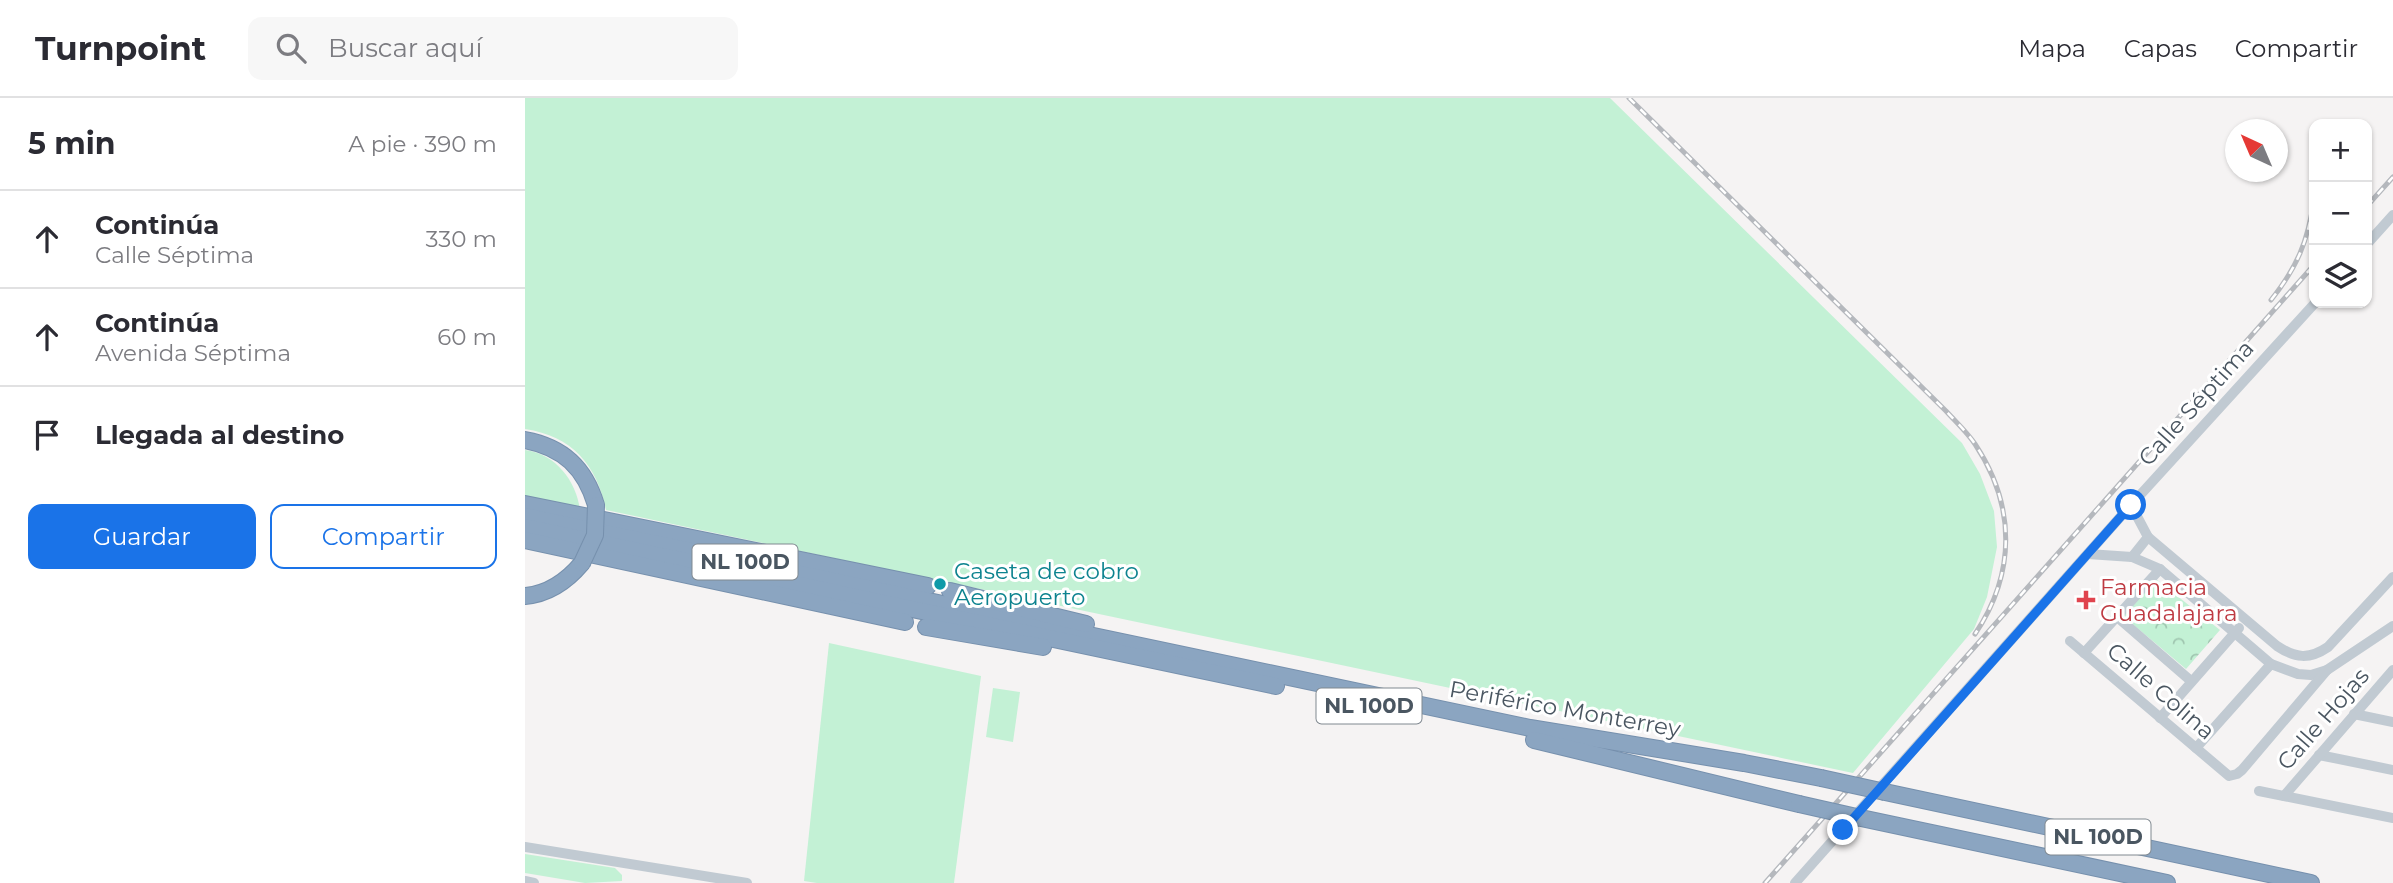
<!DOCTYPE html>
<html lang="es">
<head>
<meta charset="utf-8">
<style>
	body { margin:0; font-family:Montserrat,sans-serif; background:#f7f7f7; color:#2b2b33 }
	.controls { position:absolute; right:21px; top:21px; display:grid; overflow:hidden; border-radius:14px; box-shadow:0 2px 5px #0004 }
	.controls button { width:63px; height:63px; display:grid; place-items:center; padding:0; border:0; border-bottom:2px solid #e1e1e2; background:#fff; color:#2b2b33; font:35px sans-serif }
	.compass { position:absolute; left:1700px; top:21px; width:63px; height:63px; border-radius:50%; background:#fff; box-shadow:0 2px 5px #0004; rotate:316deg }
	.stop { position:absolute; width:21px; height:21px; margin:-16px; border:5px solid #1a73e8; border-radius:50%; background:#fff }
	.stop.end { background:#1a73e8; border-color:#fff; box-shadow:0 2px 7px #0008 }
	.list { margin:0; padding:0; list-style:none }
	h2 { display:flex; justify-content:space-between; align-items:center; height:91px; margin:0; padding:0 28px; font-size:30px }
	h2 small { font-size:23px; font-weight:400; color:#7c7c81 }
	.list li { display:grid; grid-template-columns:46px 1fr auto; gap:21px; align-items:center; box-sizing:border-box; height:98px; padding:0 28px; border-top:2px solid #e1e1e2 }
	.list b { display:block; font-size:26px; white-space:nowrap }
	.list p { margin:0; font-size:23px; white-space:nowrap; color:#7c7c81 }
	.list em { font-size:23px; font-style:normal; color:#7c7c81 }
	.actions { display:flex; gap:14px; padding:21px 28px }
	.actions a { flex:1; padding:16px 0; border:2px solid #1a73e8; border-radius:14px; text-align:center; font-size:24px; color:#1a73e8 }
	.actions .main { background:#1a73e8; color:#fff }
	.icon { flex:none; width:38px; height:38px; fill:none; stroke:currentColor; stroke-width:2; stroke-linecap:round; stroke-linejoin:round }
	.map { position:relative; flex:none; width:1868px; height:785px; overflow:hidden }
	header { display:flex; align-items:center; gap:42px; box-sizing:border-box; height:98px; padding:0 35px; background:#fff; border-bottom:2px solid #e1e1e2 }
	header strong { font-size:33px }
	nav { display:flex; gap:38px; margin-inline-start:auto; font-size:24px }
	.search { width:490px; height:63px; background:#f7f7f7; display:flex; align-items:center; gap:18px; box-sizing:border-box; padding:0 24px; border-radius:14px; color:#7c7c81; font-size:26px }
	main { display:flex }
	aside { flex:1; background:#fff }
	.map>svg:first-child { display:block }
	.grass { fill:#c3f1d5 }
	.forest { fill:url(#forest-crowns) }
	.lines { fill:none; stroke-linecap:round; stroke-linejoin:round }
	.highway-casing { stroke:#7690ad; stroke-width:18 }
	.minor { stroke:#c1cad2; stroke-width:10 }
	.highway { stroke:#8ba5c1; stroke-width:16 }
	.rail-casing { stroke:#b5b8bd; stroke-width:5 }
	.rail { stroke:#fff; stroke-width:2.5; stroke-dasharray:8; stroke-linecap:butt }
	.highway-bridge-casing { stroke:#7690ad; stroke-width:18; stroke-linecap:butt }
	.highway-bridge { stroke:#8ba5c1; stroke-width:16 }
	.route { stroke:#1a73e8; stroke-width:9 }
	.culture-dot { fill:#0f9aa8; stroke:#fff; stroke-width:2.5 }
	.health-dot { fill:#e0444e; stroke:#fff; stroke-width:2.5 }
	.labels { text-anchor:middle; stroke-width:6; stroke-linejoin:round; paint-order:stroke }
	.shield { fill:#fff; stroke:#808990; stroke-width:2 }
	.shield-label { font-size:21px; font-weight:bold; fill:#4a5661 }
	.street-label { font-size:23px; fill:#4a5661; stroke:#fff }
	.culture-label { font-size:23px; fill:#0d838f; stroke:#fff; text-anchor:start }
	.health-label { font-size:23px; fill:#be3a42; stroke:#fff; text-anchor:start }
</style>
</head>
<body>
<header>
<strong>Turnpoint</strong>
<div class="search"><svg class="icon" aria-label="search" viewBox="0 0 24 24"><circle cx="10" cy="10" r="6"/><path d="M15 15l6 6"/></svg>Buscar aquí</div>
<nav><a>Mapa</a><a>Capas</a><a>Compartir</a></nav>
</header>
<main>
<aside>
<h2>5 min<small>A pie · 390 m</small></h2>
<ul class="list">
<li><svg class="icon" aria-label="ahead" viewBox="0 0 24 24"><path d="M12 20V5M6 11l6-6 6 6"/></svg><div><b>Continúa</b><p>Calle Séptima</p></div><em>330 m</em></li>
<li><svg class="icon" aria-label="ahead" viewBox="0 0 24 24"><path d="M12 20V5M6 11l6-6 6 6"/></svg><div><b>Continúa</b><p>Avenida Séptima</p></div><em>60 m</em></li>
<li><svg class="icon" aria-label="arrive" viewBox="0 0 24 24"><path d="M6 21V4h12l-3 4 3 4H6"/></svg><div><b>Llegada al destino</b></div></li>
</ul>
<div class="actions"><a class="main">Guardar</a><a>Compartir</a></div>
</aside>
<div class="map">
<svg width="1868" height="785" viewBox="0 0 1868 785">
	<defs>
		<pattern id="forest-crowns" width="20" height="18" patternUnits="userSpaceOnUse" patternTransform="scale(1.75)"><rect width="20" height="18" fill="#c3f1d5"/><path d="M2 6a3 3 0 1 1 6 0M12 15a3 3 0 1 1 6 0" fill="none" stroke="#a0c6b0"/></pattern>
	</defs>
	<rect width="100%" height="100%" fill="#f5f3f3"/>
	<!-- grass -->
	<g class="grass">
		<path d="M 0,0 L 1085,0 L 1437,345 L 1455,376 L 1469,413 L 1472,449 L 1462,499 L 1449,531 L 1328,675 L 81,412 C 72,367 47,338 0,331 Z"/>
		<path d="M 0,352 C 31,356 51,383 55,412 L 0,401 Z"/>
		<polygon points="304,545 456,578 429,785 292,785 279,783"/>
		<polygon points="468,590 495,594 488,644 461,639"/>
		<polygon points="0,756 90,770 97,777 97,783 60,785 0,775"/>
	</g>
	<!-- forest -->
	<polygon class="forest" points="1631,481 1695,532 1661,571 1598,518"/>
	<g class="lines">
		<defs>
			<g id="highway">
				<path d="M 0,342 C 38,349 60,370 71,407"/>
				<polyline points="0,406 403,488"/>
				<polyline points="0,418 1005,630 1219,665 1296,680"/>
				<polyline points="0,429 751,588"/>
				<polyline points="0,442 380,524"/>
				<polyline points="425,493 561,526"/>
				<path d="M 0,498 C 23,496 42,483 57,465"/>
				<polyline points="401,529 518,549"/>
				<polyline points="1009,642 1274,706"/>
				<polyline points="1360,694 1786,785"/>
				<polyline points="1336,720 1642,785"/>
			</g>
		</defs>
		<!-- highway casing -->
		<use href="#highway" class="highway-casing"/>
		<!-- minor -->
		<g class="minor">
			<polyline points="1842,146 1868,117"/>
			<path d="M 1606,407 L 1623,439 L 1752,548 C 1770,560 1784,562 1803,549 L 1868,479"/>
			<polyline points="1563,456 1607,459 1635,471 1746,566 1773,576 1786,577 1802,572 1868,528"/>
			<polyline points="1607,459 1623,439"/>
			<polyline points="1591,518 1666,583"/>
			<polyline points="1545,543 1704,678 1712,676 1717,672 1802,572"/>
			<polyline points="1559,555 1635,471"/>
			<polyline points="1829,616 1868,624"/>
			<polyline points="1635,620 1714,530"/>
			<polyline points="1671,650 1746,566"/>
			<polyline points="1794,657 1868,672"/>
			<polyline points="1734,693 1868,720"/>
			<polyline points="1759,698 1868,572"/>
			<polyline points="0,749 222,785"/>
			<polyline points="0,783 9,785"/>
			<polyline points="1270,785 1606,407 1790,205"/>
		</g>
		<!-- highway -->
		<use href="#highway" class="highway"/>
		<defs>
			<g id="rail">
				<path d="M 1104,0 L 1421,313 C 1431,324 1442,334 1450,346 C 1491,408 1491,475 1450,536"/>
				<polyline points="1842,108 1868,79"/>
				<path d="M 1746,202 C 1772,169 1783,144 1789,101"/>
				<polyline points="1240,785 1789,167"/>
			</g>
		</defs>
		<!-- rail casing -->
		<use href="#rail" class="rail-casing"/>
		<!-- rail -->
		<use href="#rail" class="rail"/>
		<defs>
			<g id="highway-bridge">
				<polyline points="57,465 70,437 71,407"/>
				<polyline points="1296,680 1360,694"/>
				<polyline points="1274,706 1336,720"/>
			</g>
		</defs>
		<!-- highway-bridge casing -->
		<use href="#highway-bridge" class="highway-bridge-casing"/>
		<!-- highway-bridge -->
		<use href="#highway-bridge" class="highway-bridge"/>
	</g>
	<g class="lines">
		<!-- route -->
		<polyline class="route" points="1318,732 1606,407"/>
	</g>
	<!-- markers -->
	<circle class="culture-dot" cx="415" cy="486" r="7"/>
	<path class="health-dot" d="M1557.5 491.5h7v7h7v7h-7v7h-7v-7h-7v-7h7z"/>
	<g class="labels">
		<!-- shield labels -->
		<g class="shield">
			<rect x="167.5" y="446.5" width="105" height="35" rx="5"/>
			<rect x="791.5" y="590.5" width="105" height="35" rx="5"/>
			<rect x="1520.5" y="721.5" width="105" height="35" rx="5"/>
		</g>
		<g class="shield-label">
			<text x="220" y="471">NL 100D</text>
			<text x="844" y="615">NL 100D</text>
			<text x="1573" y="746">NL 100D</text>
		</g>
		<!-- street labels -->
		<g class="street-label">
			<text transform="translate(1671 305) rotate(-48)" y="8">Calle Séptima</text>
			<text transform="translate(1636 593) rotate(41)" y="8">Calle Colina</text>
			<text transform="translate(1040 611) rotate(10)" y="8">Periférico Monterrey</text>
			<text transform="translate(1798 621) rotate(-49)" y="8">Calle Hojas</text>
		</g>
		<!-- culture labels -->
		<g class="culture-label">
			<text x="429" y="481">Caseta de cobro<tspan x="429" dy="26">Aeropuerto</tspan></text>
		</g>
		<!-- health labels -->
		<g class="health-label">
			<text x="1575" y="497">Farmacia<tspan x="1575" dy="26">Guadalajara</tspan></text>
		</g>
	</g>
</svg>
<div class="controls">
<button>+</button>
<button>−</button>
<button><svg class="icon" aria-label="layers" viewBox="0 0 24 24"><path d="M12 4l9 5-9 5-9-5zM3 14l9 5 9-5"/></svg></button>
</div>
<svg class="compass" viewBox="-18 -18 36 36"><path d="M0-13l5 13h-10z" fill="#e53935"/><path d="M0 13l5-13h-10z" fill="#7c7c81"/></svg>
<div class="stop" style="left:1606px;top:407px"></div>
<div class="stop end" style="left:1318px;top:732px"></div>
</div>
</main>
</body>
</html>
